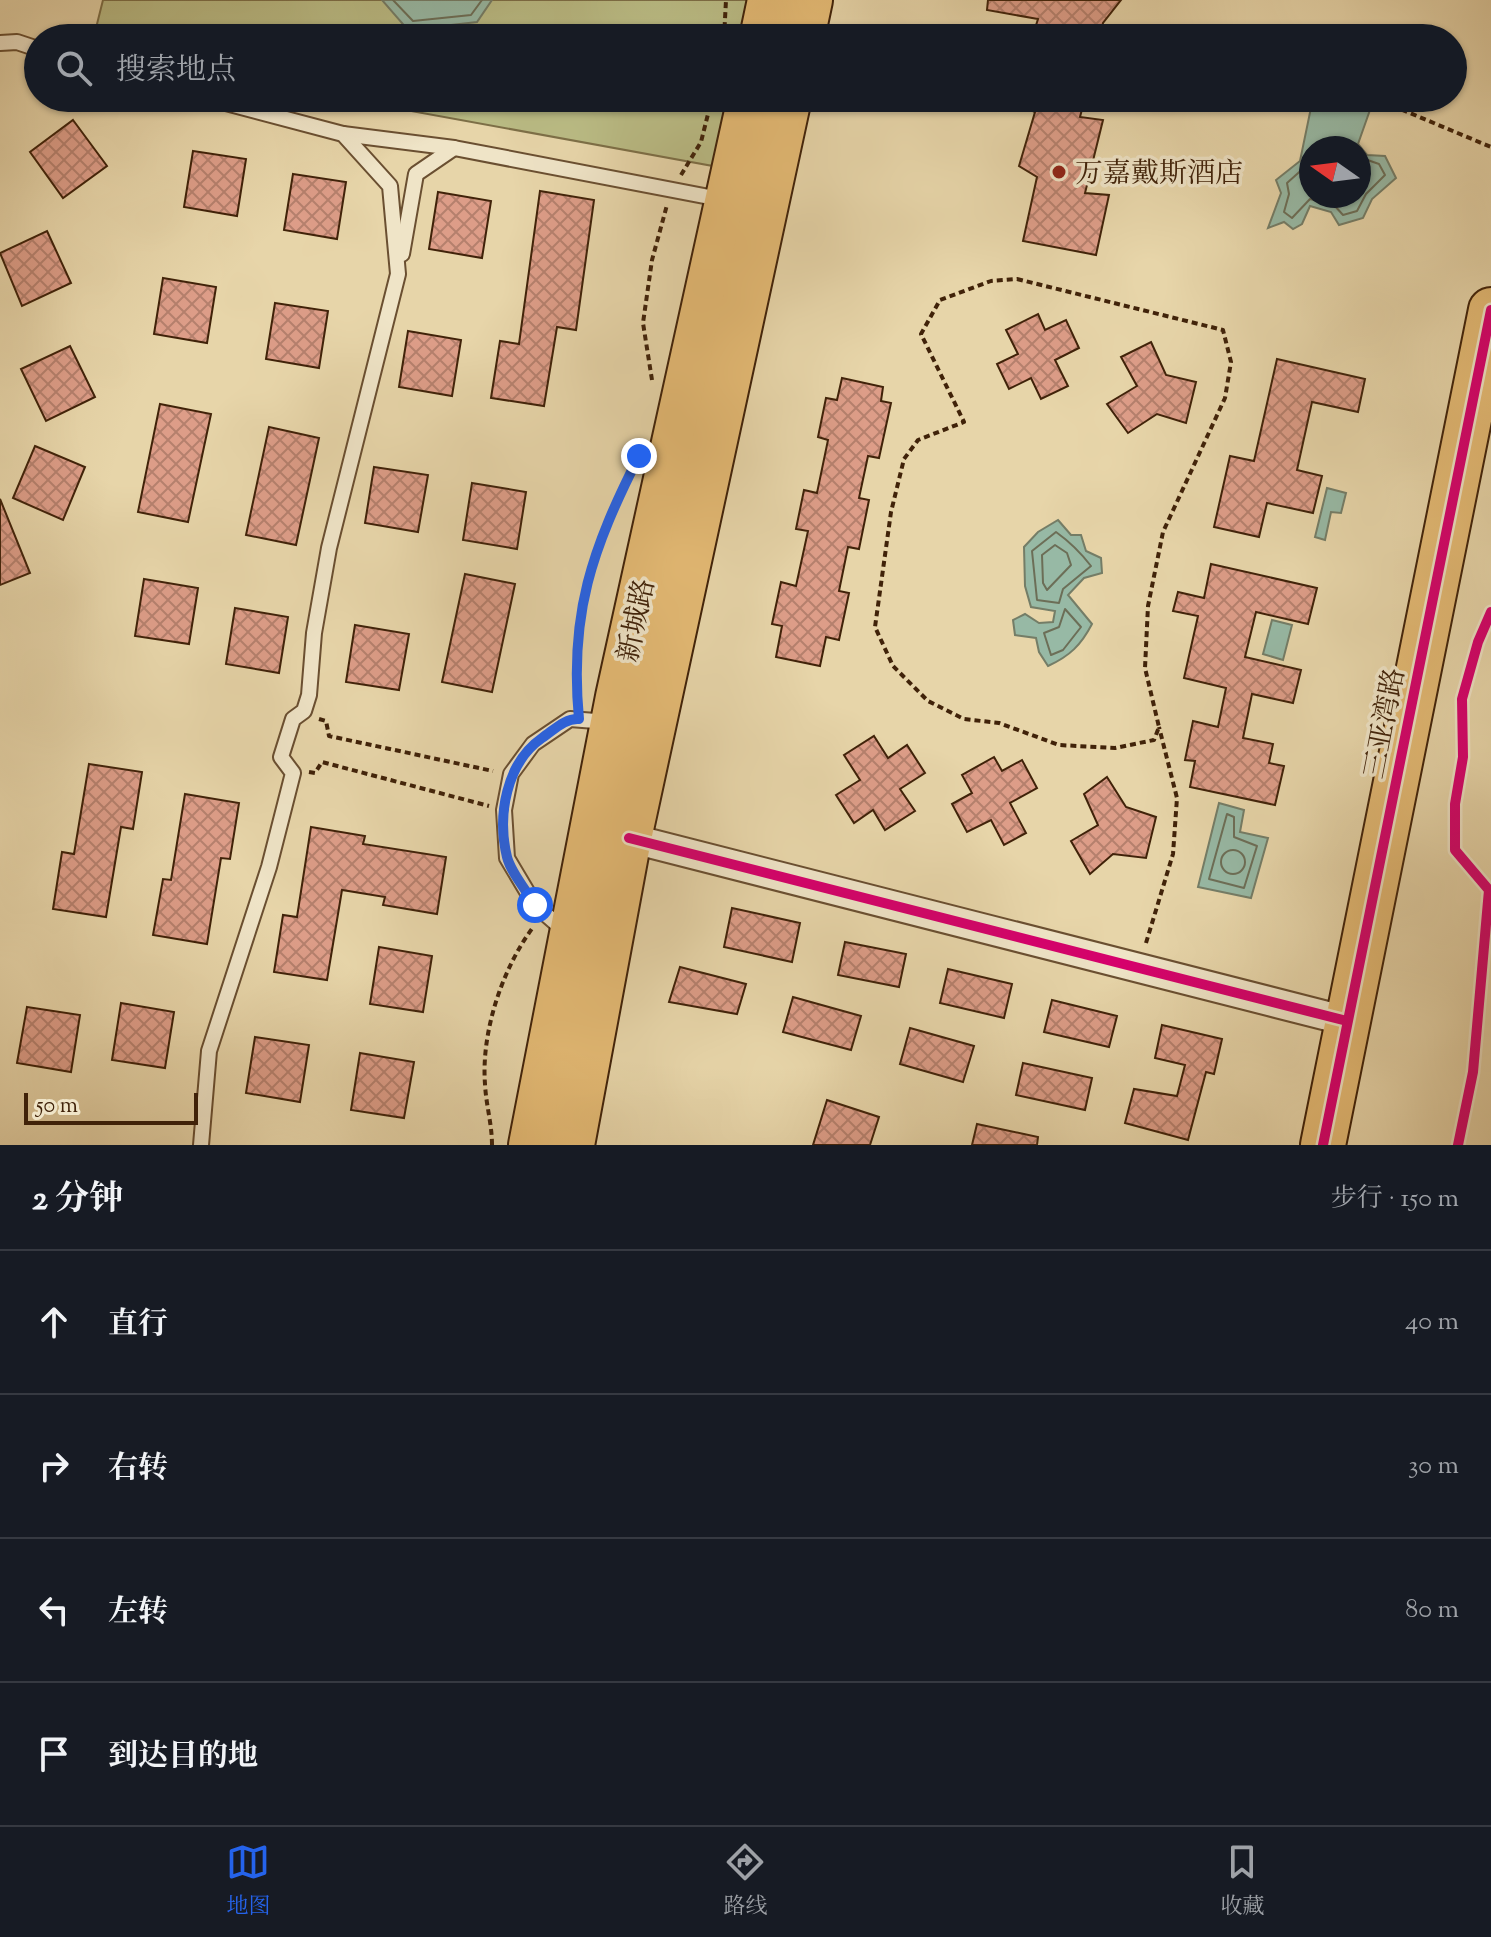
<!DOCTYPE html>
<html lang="zh">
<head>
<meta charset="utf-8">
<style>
	body { margin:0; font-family:"Sorts Mill Goudy","Noto Serif SC",serif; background:#242831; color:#f1f3f6 }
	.compass { position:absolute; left:1299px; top:136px; width:72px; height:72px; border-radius:50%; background:#171b24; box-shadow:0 2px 6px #0004; rotate:284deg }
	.scale { position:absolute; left:24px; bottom:20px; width:174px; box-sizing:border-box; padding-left:8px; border:4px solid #402209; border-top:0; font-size:22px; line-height:28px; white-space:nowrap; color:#402209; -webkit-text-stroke:6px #efe4c7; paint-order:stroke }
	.stop { position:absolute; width:24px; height:24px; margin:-18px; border:6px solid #2563eb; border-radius:50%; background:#fff }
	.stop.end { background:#2563eb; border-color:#fff; box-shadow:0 2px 8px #0008 }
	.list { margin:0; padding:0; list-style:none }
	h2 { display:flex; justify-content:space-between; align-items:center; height:104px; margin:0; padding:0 32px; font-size:34px }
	h2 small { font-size:26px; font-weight:400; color:#9ea1a6 }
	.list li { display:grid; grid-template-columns:52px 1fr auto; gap:24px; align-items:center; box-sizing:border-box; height:144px; padding:0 32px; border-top:2px solid #363941 }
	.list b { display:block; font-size:30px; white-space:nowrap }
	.list em { font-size:26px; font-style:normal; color:#9ea1a6 }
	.icon { flex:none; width:44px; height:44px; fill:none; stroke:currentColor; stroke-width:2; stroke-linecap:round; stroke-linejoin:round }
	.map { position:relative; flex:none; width:1491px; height:1145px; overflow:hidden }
	.search { position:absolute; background:#171b24; box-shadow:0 2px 6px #0004; left:24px; right:24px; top:24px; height:88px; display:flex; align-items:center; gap:20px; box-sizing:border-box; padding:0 28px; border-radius:44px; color:#9ea1a6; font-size:30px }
	.sheet { height:680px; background:#171b24 }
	nav { display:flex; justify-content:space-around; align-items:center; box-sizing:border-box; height:112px; border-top:2px solid #363941; background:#171b24; font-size:22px; color:#9ea1a6 }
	nav a { display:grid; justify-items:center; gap:4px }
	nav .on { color:#2563eb }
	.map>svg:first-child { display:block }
	.green { fill:#babc85; stroke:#7d6f47; stroke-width:2 }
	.water { fill:#97b9a5; stroke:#747d67; stroke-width:2; fill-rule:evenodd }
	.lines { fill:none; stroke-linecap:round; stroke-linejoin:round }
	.shore { stroke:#6c6e57; stroke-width:2 }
	.building { fill:url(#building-cross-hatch); stroke:#402209; stroke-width:2 }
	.service-casing { stroke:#6a4f31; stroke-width:18 }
	.minor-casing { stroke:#6a4f31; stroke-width:32 }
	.primary-casing { stroke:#402209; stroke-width:48 }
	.path { stroke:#402209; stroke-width:4; stroke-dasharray:6 4; stroke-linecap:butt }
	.service { stroke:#efe4c7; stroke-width:14 }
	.minor { stroke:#efe4c7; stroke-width:28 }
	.primary { stroke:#e4ba74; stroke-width:44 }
	.cycleway-casing { stroke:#efe4c7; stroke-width:15 }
	.cycleway { stroke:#d6006c; stroke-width:10 }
	.route { stroke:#2563eb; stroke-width:10 }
	.poi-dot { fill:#8f2418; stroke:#efe4c7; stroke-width:3 }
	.labels { text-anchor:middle; stroke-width:7; stroke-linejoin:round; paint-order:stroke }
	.poi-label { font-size:28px; fill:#402209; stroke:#efe4c7; text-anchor:start }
	.street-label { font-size:28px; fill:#402209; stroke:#efe4c7 }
</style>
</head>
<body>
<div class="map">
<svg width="1491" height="1145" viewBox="0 0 1491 1145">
	<defs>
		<pattern id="building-cross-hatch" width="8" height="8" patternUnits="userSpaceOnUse" patternTransform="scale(2)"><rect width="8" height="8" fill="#dd9d88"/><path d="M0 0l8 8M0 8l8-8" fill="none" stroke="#b5806d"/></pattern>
	</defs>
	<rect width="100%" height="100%" fill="#e7d5a9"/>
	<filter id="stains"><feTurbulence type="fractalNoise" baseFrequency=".0025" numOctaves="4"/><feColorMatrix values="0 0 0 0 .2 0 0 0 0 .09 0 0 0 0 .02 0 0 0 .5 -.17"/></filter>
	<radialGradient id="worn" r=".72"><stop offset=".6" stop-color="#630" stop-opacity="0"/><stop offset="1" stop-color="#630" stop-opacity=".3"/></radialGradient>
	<!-- green -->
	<g class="green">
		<polygon points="103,0 750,0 742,38 113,38 95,32"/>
		<polygon points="340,98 728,98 713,166"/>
	</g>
	<!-- water -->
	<g class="water">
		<polygon points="382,0 492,0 477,22 408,30"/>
		<path d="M 1313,98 L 1348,98 L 1371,107 L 1358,144 L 1367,155 L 1385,156 L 1396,178 L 1372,199 L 1363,218 L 1339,225 L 1331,212 L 1310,206 L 1302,224 L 1293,229 L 1284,222 L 1268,228 L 1281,193 L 1276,180 L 1300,161 ZM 1311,148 L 1359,148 L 1359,196 L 1311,196 Z"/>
		<polygon points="1327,488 1346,493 1341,513 1331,512 1325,540 1315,537"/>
		<path d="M 1058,520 L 1071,535 L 1081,535 L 1086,551 L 1101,558 L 1102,573 L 1084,578 L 1068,595 L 1092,624 C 1081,645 1070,656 1048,666 L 1039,652 L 1036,638 L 1015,635 L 1013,620 L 1025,614 L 1039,623 L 1053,622 L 1055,611 L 1031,607 L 1025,586 L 1024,547 L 1038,532 Z"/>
		<polygon points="1272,620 1292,625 1283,660 1263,654"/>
		<polygon points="1219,803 1244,810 1240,832 1268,838 1251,898 1198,887"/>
	</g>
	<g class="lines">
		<!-- shore -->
		<g class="shore">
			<polyline points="393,0 413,21 471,15 482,0"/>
			<polyline points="1311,153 1306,166 1287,183 1289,194 1284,212 1292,218 1310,199 1334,205 1343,215 1357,211 1366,194 1385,175 1379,164 1359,157"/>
			<path d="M 1056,532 C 1070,542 1081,553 1091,566 L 1063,589 L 1059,603 L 1037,600 L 1032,551 Z"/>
			<polygon points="1055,545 1067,553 1071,565 1047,590 1043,583 1042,555"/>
			<polygon points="1065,609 1081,627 1063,650 1051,655 1044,633 1059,627"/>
			<polygon points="1227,814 1234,817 1234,837 1257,846 1244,888 1209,879"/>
			<circle cx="1233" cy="862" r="12"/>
		</g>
	</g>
	<!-- building -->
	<g class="building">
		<polygon points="988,0 1121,0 1103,23 1100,38 1032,38 1038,19 987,10"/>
		<polygon points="1005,98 1085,98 1080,117 1103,120 1085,193 1109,195 1096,255 1023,241 1037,177 1019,166 1035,112"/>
		<polygon points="73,120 107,166 63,198 30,152"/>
		<polygon points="193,151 246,159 237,216 184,207"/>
		<polygon points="293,174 346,182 337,239 284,230"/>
		<polygon points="540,191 594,200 576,330 557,327 544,406 491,398 500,341 519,344"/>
		<polygon points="438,192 491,201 482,258 429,249"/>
		<polygon points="47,231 71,283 22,306 0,253"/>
		<polygon points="163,278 216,287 207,343 154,334"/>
		<polygon points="275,303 328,311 319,368 266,359"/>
		<polygon points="1038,314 1045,330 1066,320 1079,348 1055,360 1068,386 1041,399 1031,378 1009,389 997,364 1018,354 1006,330"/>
		<polygon points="408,331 461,340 452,396 399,387"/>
		<polygon points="1151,342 1166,375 1196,382 1186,423 1157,414 1128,433 1107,404 1137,386 1121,357"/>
		<polygon points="70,346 95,397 46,421 21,369"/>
		<polygon points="1277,359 1365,379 1358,412 1312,402 1297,470 1322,476 1313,513 1267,503 1259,537 1214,527 1230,456 1254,461"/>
		<polygon points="842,378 883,387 881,401 891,403 879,458 868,456 859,498 869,500 859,549 848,547 839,591 849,593 839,640 826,637 820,666 776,657 782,626 772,624 781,582 796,586 808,531 796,529 804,490 817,493 828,440 818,437 826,398 837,400"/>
		<polygon points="160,404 211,414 188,522 138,512"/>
		<polygon points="269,427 319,438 296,545 246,535"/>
		<polygon points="35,446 85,467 63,520 13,498"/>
		<polygon points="374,467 428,475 418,532 365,523"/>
		<polygon points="472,483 526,492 517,549 463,540"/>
		<polygon points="0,499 30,573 0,585"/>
		<polygon points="1211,564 1317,588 1308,624 1256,612 1245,657 1301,670 1293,703 1252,694 1243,738 1273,744 1269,763 1284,766 1275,805 1190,787 1195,761 1185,760 1193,721 1218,727 1226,688 1184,678 1198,616 1173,611 1178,592 1204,598"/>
		<polygon points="465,574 515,584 492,692 442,682"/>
		<polygon points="144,579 198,588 189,644 135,636"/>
		<polygon points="235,608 288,617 279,673 226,664"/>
		<polygon points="355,625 409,634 399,690 346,682"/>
		<polygon points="874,736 888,758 907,745 925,773 900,789 915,811 885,830 873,810 854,823 836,795 860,780 844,755"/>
		<polygon points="994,757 1002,771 1022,760 1037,788 1010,803 1026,833 1004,845 991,820 967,832 952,804 972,793 962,775"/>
		<polygon points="89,764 142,772 133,829 121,827 106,917 53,909 62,852 74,854"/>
		<polygon points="1107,777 1126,807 1156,817 1146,858 1113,854 1090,874 1071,841 1098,825 1084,794"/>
		<polygon points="185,794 239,803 230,859 221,858 207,944 153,935 163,879 171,880"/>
		<polygon points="311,827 365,836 363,844 446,857 437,914 383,905 385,897 342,890 327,980 274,972 283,915 297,917"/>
		<polygon points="732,908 800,923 792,962 724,947"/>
		<polygon points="845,942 906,954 899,987 838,975"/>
		<polygon points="379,947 432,956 423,1012 370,1004"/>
		<polygon points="680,967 746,984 737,1014 669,1002"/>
		<polygon points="948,969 1012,984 1004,1018 940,1003"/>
		<polygon points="793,997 861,1016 851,1050 783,1032"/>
		<polygon points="1052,1000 1117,1016 1109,1047 1044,1032"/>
		<polygon points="121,1003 174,1012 165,1068 112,1060"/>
		<polygon points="27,1007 80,1015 71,1072 17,1063"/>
		<polygon points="1162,1025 1222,1039 1214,1074 1206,1072 1188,1140 1125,1123 1134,1089 1177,1096 1185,1065 1155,1058"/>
		<polygon points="910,1028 974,1046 963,1082 900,1064"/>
		<polygon points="255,1037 309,1045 300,1102 246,1093"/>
		<polygon points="360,1053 414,1062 404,1118 351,1110"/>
		<polygon points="1023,1063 1092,1078 1085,1110 1016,1095"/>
		<polygon points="827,1100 879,1117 870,1145 813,1145"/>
		<polygon points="977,1124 1038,1137 1037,1145 972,1145"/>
	</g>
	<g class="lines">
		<defs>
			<g id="service">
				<polyline points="0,43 17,42 38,49"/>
				<polyline points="343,134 454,148 725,200"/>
				<polyline points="402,254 416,174 454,148"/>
				<polyline points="565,931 535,905 507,858 504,810 511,774 533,744 570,719 608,722"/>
				<polyline points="201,1145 209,1051 269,867 293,773 281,757 293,719 304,711 309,695 314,633 329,548 398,274 390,186 343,134 207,98"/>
			</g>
			<polyline id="minor" points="629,838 1347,1021"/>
			<g id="primary">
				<polyline points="762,38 770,0"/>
				<polyline points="802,38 810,0"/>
				<polyline points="531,1145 618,697 750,98"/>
				<polyline points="572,1145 629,838 789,98"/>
				<polyline points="1323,1145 1491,310"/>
			</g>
		</defs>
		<!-- service casing -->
		<use href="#service" class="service-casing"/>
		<!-- minor casing -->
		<use href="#minor" class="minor-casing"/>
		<!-- primary casing -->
		<use href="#primary" class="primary-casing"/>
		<!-- path -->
		<g class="path">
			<polyline points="724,38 726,0"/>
			<polyline points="1374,98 1491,147"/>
			<polyline points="681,175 701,142 712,98"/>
			<polygon points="1017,279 1223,330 1231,362 1225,398 1163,532 1148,606 1145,668 1159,727 1154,740 1115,748 1059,745 999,723 964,719 928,701 893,666 875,627 891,512 904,459 918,440 964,422 921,334 940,300 991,281"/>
			<polyline points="652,380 643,323 652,260 667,205"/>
			<path d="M 578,701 C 570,618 595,541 633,468"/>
			<polyline points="319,719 326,721 329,736 493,771"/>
			<polyline points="309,772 315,773 322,762 489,806"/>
			<polyline points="1146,943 1173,854 1177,798 1159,727"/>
			<path d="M 492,1145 C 492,1124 486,1105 485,1084 C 481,1031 503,967 534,926"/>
		</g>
		<!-- service -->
		<use href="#service" class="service"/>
		<!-- minor -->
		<use href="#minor" class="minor"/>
		<!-- primary -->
		<use href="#primary" class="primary"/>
		<defs>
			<g id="cycleway">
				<polyline points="629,838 1347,1021"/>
				<polyline points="1323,1145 1491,310"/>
				<polyline points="1458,1145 1473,1072 1489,890 1455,850 1455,804 1463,757 1462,699 1478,642 1491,612"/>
			</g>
		</defs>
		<!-- cycleway casing -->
		<use href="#cycleway" class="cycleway-casing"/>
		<!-- cycleway -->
		<use href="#cycleway" class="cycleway"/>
	</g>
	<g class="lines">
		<!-- route -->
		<path class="route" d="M 535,905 C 527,891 511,873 507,857 C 497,816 506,763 542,738 C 554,730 565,718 579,719 C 569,614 592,549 639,456"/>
	</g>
	<!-- markers -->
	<circle class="poi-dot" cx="1059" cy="172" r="8"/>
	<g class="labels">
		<!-- poi labels -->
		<g class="poi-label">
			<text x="1075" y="182">万嘉戴斯酒店</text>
		</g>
		<!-- street labels -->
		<g class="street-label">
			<text transform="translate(635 620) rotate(-78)" y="10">新城路</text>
			<text transform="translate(1383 723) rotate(-79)" y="10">三亚湾路</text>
		</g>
	</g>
	<rect width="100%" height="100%" filter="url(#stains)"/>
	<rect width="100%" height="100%" fill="url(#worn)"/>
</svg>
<svg class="compass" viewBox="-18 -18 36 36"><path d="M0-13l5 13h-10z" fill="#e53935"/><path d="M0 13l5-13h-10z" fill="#9ea1a6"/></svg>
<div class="scale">50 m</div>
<div class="stop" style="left:535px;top:905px"></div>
<div class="stop end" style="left:639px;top:456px"></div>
<div class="search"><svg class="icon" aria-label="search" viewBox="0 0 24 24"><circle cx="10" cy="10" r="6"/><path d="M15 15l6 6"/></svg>搜索地点</div>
</div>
<section class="sheet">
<h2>2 分钟<small>步行 · 150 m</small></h2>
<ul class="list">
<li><svg class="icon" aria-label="ahead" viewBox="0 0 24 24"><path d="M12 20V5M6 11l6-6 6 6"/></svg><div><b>直行</b></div><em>40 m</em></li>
<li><svg class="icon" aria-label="right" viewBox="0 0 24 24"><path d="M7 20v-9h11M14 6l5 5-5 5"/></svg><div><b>右转</b></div><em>30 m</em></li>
<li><svg class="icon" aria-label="left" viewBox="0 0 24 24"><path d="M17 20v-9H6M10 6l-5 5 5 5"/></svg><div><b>左转</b></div><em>80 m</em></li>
<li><svg class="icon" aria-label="arrive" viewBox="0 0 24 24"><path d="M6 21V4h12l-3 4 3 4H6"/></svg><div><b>到达目的地</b></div></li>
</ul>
</section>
<nav>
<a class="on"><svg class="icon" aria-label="map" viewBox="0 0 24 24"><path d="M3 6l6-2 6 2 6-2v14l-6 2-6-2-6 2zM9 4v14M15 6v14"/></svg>地图</a>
<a><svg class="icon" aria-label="directions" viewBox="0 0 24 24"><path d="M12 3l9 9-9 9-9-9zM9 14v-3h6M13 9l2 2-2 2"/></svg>路线</a>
<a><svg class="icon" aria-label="saved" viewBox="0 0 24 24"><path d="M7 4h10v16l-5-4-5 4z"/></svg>收藏</a>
</nav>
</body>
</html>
